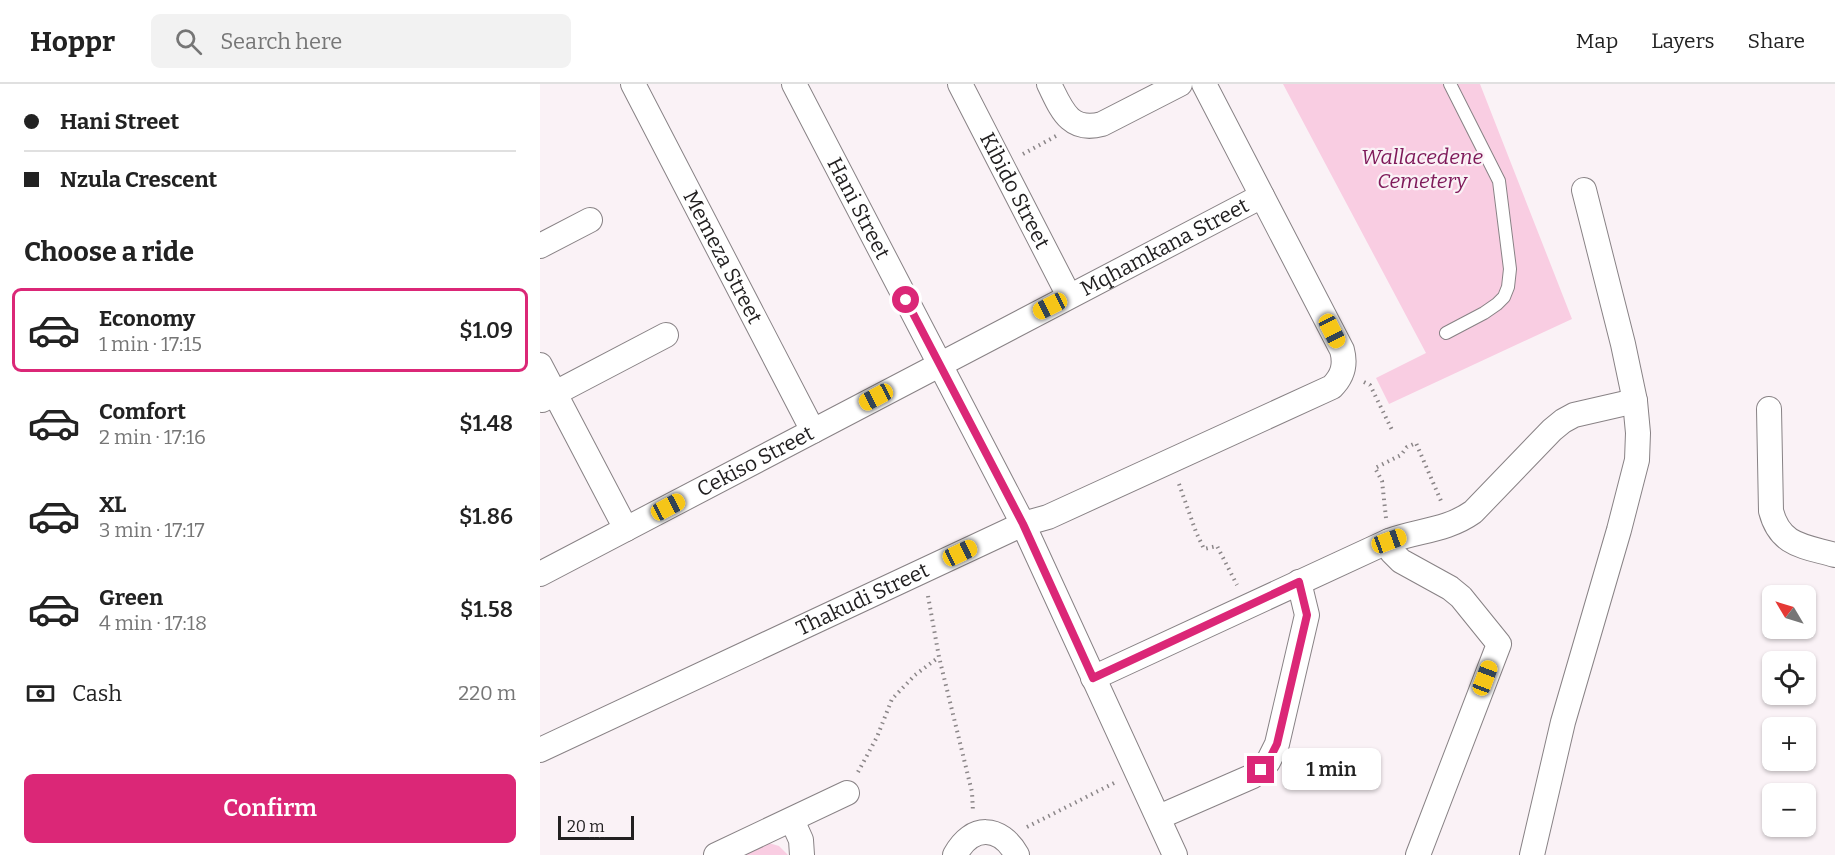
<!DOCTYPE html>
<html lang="en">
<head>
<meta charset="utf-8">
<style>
	body { margin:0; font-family:Bitter,serif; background:#f2f2f2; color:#222; height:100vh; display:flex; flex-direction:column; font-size:22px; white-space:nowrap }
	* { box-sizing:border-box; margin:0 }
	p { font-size:20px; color:#767676 }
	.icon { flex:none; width:33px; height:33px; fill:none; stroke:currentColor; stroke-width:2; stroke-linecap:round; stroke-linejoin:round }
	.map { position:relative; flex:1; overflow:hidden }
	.panel { display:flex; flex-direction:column; background:#fff; width:540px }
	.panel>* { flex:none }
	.hud { display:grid; align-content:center; height:132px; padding:0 24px; background:#fff }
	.needle { width:39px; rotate:308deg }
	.buttons { position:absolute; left:1222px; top:501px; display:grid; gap:12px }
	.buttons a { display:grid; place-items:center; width:54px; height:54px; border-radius:9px; background:#fff; box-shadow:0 2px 4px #0004; font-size:30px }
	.scale { position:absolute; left:18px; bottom:15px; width:76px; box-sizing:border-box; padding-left:6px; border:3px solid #222021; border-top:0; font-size:16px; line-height:21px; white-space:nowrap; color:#222021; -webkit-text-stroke:4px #faf2f6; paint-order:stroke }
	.end { position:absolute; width:27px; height:27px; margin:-14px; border:8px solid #db2777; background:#fff; box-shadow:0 0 0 3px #fff }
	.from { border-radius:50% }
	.bubble { position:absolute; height:42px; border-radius:9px; background:#fff; box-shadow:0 2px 4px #0004; font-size:20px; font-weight:600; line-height:42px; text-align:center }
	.car { position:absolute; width:18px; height:36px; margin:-18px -9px; border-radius:8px; box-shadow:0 0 4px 2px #0007; background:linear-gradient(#f5c518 24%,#345 0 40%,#f5c518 0 76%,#345 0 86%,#f5c518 0) }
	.hud b { display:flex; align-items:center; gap:21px; height:57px; font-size:22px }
	.hud b+b { border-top:2px solid #e0e0e0 }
	.hud i { width:15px; height:15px; background:#222 }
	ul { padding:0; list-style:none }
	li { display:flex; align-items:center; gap:18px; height:84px; margin:0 12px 9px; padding:0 12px; border:3px solid transparent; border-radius:9px }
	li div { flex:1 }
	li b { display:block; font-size:22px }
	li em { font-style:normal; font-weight:600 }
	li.current { border-color:#db2777 }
	li>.icon { width:54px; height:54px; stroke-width:1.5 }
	h2 { padding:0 24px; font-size:27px; line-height:72px }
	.pay { display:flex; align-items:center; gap:15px; height:66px; padding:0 24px; font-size:22px }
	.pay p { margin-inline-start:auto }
	.button { display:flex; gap:12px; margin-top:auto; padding:12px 24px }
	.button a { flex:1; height:69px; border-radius:9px; background:#db2777; color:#fff; font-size:24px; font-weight:600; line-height:69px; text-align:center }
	header { display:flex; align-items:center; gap:36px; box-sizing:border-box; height:84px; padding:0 30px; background:#fff; border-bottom:2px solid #e0e0e0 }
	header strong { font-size:28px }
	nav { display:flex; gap:33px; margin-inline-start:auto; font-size:21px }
	.search { width:420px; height:54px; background:#f2f2f2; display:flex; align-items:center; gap:15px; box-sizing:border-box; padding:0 21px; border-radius:9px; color:#767676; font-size:22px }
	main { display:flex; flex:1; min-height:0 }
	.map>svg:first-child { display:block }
</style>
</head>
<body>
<header>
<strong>Hoppr</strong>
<div class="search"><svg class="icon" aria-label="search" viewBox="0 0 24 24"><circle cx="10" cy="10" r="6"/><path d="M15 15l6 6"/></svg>Search here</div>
<nav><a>Map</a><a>Layers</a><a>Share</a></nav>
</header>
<main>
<section class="panel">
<div class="hud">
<b><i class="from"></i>Hani Street</b>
<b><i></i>Nzula Crescent</b>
</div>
<h2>Choose a ride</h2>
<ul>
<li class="current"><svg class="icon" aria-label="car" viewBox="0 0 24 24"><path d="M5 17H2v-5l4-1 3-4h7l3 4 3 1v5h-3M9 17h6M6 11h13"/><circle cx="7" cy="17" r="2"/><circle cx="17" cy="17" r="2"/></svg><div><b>Economy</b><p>1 min · 17:15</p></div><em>$1.09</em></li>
<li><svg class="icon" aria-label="car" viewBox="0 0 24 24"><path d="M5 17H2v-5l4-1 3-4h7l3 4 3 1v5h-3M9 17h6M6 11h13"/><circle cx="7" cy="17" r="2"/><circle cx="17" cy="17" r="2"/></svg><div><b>Comfort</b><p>2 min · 17:16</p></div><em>$1.48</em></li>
<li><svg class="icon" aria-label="car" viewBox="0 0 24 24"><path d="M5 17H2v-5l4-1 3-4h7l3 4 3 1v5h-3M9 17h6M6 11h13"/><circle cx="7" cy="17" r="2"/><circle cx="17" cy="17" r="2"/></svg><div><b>XL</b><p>3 min · 17:17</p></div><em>$1.86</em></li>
<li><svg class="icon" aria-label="car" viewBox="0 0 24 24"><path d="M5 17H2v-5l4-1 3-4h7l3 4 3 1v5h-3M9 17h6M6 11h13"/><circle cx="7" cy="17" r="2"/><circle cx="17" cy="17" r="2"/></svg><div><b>Green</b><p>4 min · 17:18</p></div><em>$1.58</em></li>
</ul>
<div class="pay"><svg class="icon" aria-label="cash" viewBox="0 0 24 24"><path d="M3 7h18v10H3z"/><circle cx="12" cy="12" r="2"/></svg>Cash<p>220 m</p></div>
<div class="button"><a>Confirm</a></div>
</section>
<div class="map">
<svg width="1295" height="771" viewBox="0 0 1295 771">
	<rect width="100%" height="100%" fill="#faf2f6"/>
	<g fill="#f9cde2">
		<path d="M743,0h197l92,235 -183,85 -13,-26 50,-25z"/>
		<path d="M225,758l14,4 9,9h-54z"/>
	</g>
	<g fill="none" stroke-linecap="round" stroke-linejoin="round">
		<g stroke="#888285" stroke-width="14">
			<path id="lane" d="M906,249l38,-20 13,-9 7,-7 4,-10 2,-18 -11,-88 -49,-97"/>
		</g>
		<g stroke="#888285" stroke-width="26">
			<g id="street">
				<path id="s1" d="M93,0l180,347"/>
				<path id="s2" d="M254,0l229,440 152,331"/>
				<path id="s3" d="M420,0l109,212"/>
				<path d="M509,0c12,24 20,49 53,40l78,-40"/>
				<path d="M0,162l50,-26"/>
				<path d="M0,281l86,164"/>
				<path d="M2,316l124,-65"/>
				<path d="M1229,325l2,102c9,35 33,35 64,44"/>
				<path d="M849,457l3,11 9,9 49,27 11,9 38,47 -81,211"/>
				<path id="s4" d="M0,490l722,-378"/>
				<path d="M553,594l296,-137c30,-11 57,-10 84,-29l79,-82 11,-9 11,-6 61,-14"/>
				<path id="s5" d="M0,666l483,-226 25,-7 284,-130c11,-11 14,-22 10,-37l-138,-266"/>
				<path d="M619,733l94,-41 15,-14 9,-18 30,-129 -8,-33"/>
				<path d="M252,736l9,20 1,15"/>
				<path d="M176,771l131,-62"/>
				<path d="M415,771c17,-31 45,-30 62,0"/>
				<path d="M992,771l31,-133 56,-192 18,-70 1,-27 -3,-32 -12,-57 -39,-154"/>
			</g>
		</g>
		<g stroke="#8b8688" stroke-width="4" stroke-dasharray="1.5 4.5" stroke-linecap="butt">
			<path d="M483,70l33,-18"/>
			<path d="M824,298l6,3 23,47"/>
			<path d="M639,400l17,48 8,17 13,-3 20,39"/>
			<path d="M846,434l-4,-37 -7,-13 26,-13 6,-8 9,-4 25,58 -2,1"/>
			<path d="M388,512l11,61 33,135 1,20"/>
			<path d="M318,688l19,-35 15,-38 23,-24 24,-18"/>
			<path d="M487,743l87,-44"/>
		</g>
		<use href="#lane" stroke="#fff" stroke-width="12"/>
		<use href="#street" stroke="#fff" stroke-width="24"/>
	</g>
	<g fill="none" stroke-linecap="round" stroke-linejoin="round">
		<path stroke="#db2777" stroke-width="8" d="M366,216l117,224 70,154 206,-96 8,33 -30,129 -9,18 -7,8"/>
	</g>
	<g text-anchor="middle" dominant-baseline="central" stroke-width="4.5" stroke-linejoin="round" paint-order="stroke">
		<g font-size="21" font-style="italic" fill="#7e1959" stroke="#faf2f6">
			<text x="882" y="73">Wallacedene<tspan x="882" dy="24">Cemetery</tspan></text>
		</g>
		<g font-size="21" fill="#222021" stroke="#faf2f6">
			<text stroke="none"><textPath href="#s3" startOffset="120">Kibido Street</textPath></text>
			<text stroke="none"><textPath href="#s2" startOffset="140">Hani Street</textPath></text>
			<text stroke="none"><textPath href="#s4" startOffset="705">Mqhamkana Street</textPath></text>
			<text stroke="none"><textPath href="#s1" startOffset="195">Memeza Street</textPath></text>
			<text stroke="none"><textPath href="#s4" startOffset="243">Cekiso Street</textPath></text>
			<text stroke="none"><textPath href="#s5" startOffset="356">Thakudi Street</textPath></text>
		</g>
	</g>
</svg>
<div class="buttons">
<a><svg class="needle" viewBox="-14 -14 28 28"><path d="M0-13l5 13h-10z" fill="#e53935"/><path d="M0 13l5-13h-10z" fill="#767676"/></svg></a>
<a><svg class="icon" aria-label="locate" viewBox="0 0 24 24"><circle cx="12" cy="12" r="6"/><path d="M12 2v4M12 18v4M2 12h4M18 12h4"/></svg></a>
<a>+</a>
<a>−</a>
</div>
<div class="scale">20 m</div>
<i class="end from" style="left:366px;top:216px"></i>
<i class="end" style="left:721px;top:686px"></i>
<div class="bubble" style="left:742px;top:664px;width:99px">1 min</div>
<i class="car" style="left:510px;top:222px;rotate:243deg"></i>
<i class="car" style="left:792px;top:247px;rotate:153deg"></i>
<i class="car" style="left:336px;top:313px;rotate:242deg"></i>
<i class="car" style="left:128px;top:423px;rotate:62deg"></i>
<i class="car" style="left:849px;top:457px;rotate:70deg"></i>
<i class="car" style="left:420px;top:469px;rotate:65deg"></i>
<i class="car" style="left:945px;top:594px;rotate:21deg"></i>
</div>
</main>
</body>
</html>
